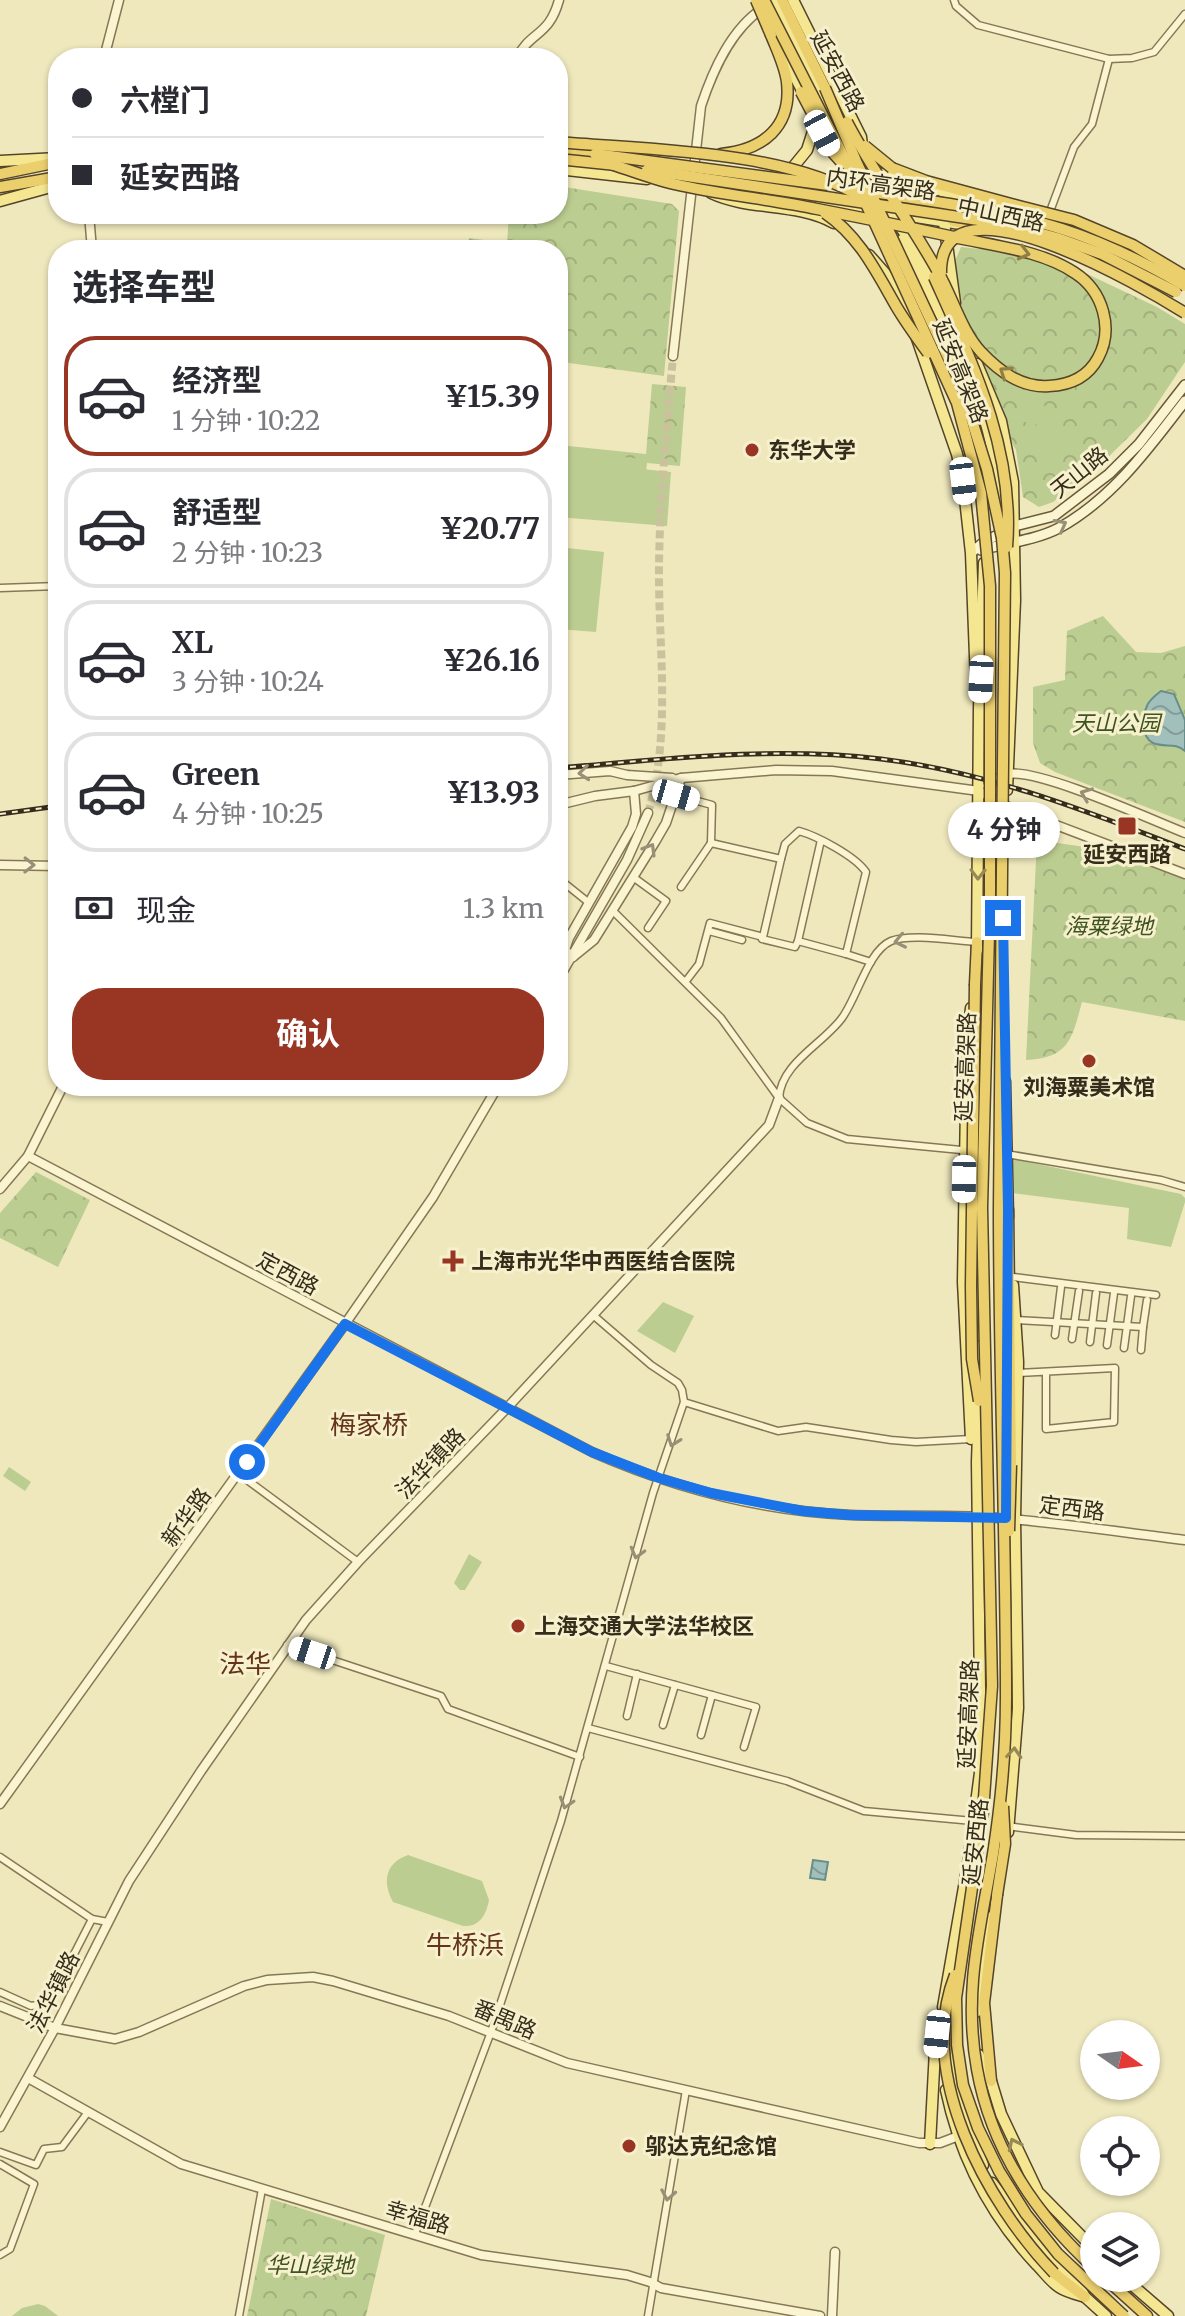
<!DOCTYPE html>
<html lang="zh">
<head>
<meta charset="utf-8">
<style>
	body { margin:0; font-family:Merriweather,"Noto Sans SC",serif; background:#f2f2f3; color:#2b2b33; height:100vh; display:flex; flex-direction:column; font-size:30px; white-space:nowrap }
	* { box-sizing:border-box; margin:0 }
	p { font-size:26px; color:#7c7c81 }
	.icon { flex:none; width:44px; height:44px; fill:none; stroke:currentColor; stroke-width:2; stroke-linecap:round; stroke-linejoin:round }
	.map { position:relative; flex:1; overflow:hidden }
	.side { position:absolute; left:48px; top:240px; width:520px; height:856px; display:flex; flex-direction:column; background:#fff; border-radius:32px; box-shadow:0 2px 6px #0004 }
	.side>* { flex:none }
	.hud { position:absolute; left:48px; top:48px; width:520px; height:176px; border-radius:32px; box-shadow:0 2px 6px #0004; display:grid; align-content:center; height:176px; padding:0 24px; background:#fff }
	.needle { width:52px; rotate:104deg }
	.fabs { position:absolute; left:1080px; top:2020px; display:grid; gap:16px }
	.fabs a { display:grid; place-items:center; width:80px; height:80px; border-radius:50%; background:#fff; box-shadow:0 2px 6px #0004; font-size:40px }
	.end { position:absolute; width:36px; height:36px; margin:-18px; border:10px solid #1a73e8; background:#fff; box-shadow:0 0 0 4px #fff }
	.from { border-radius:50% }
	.bubble { position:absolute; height:56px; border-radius:28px; background:#fff; box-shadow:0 2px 6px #0004; font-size:26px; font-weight:700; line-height:56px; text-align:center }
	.car { position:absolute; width:24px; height:48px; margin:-24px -12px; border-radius:10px; box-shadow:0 0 6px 2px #0007; background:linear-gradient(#fff 24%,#345 0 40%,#fff 0 76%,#345 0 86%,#fff 0) }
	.hud b { display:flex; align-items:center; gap:28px; height:76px; font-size:30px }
	.hud b+b { border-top:2px solid #e1e1e2 }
	.hud i { width:20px; height:20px; background:#2b2b33 }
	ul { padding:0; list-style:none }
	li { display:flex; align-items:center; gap:24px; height:120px; margin:0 16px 12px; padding:0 8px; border:4px solid #e1e1e2; border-radius:32px }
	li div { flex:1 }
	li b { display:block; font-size:30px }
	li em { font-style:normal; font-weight:700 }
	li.selected { border-color:#983523 }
	li>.icon { width:72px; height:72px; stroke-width:1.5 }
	h2 { padding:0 24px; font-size:36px; line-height:96px }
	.pay { display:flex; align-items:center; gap:20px; height:88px; padding:0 24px; font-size:30px }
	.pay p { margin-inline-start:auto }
	.primary-button { display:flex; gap:16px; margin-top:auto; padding:16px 24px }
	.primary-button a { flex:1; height:92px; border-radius:32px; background:#983523; color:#fff; font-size:32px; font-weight:700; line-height:92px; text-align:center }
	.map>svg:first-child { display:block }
</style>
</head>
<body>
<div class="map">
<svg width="1185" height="2316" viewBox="0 0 1185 2316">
	<defs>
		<pattern id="park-crowns" width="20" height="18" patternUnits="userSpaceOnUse" patternTransform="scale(2)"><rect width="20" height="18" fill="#bccd91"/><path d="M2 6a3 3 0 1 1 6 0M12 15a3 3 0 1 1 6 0" fill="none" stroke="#a2b07c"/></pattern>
		<pattern id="water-waves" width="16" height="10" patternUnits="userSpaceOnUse" patternTransform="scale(2)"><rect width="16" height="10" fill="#a1c0bc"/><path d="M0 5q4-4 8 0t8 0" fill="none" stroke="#849c98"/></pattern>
	</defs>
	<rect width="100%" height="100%" fill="#efe8bd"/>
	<g fill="url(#park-crowns)">
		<path d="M558,186l114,18 7,7 -15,165 -95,-13 -11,-9v-104h-90l1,-12 38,5 2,-29h49z"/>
		<path d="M961,247l28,3 92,21 76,36 28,17v38l-38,57 -50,49 -44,34 -14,5 -16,-10 -7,-47 -47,-85 -21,-88z"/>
		<path d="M652,384l34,3 -6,79 -33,-3 -6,58 -83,-67 1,-9 87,9z"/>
		<path d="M1103,616l33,36 25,1 24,-7v176l-130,-50 -15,-9 -7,-20v-56l32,-7 2,-49z"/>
		<path d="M1037,840l90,13 58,23v145l-103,-19c-10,37 -13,56 -56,58z"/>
		<path d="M36,1172l54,28 -32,67 -58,-29v-25z"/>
		<path d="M271,2199l114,36 -19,81h-119z"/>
	</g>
	<g fill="#bccd91">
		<path d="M1021,400l32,8 -5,20 14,4 -5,19 -31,-7 4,-19 12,1 -26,-6z"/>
		<path d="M558,450l84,9v10l29,3 -4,54 -109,-9z"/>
		<path d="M558,547l46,5 -8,80 -38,-3z"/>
		<path d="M1009,1158l172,36 4,4v4l-14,45 -44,-8 2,-31 -117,-15z"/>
		<path d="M663,1302l31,14 -19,37 -38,-22z"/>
		<path d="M9,1467l22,15 -6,9 -22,-15z"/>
		<path d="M469,1554l13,8 -17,28h-5l-6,-7z"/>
		<path d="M408,1855l74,26 7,19c-3,15 -9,27 -26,26l-70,-24c-11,-20 -8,-39 15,-47z"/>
		<path d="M38,2304l7,2 13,10h-46l10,-8z"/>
	</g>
	<g fill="url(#water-waves)" stroke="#688e8a" stroke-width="2">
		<path d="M1161,691l13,3 11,26v31c-10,-9 -20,-3 -32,-8 -12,-6 -11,-26 -6,-37 2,-6 9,-11 14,-15z"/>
		<path d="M813,1860l15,2 -3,18 -15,-2z"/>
	</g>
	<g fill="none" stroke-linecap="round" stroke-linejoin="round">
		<path stroke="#cac29d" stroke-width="8" stroke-dasharray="8 4" stroke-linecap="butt" d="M648,813c24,-81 10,-166 11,-249 1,-69 8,-139 14,-208"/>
		<g stroke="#877855" stroke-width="9">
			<g id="minor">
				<path d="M954,0l2,6 22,19 131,34 23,-1 22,-6 31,-38"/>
				<path d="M1049,214l25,-67 18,-23 17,-65"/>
				<path d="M0,588l58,-2"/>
				<path d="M676,795l36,10 -1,38"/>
				<path d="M781,859l4,-15 14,-13c18,5 56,25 67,41l-20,82 -48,-13 23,-101"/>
				<path d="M633,877l33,24 -18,27"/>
				<path d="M558,878l30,24"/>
				<path d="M681,887l30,-44 70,16 -18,78 -53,-14 -11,41 -13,17"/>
				<path d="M613,911l108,107 58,80 28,25 40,16 135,13"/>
				<path d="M709,931l33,9"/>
				<path d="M763,937l-1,2 33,8 3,-6"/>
				<path d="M846,954l25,8"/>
				<path d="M779,1098c2,-35 44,-54 63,-80 16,-22 26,-67 49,-77 21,-8 63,0 86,1"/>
				<path d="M1006,1154l155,26 24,7"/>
				<path d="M1013,1277l143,18"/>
				<path d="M1016,1320l127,7 4,-27"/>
				<path d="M1055,1335l6,-48"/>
				<path d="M1072,1339l7,-48"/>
				<path d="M1090,1342l6,-49"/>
				<path d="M1107,1345l7,-52"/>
				<path d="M1124,1348l7,-52"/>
				<path d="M1141,1350l2,-23"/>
				<path d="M1018,1373l97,-5 -1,54 -68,7v-57"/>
				<path d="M684,1402l94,29 28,-4 85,13 25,2 55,-3"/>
				<path d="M239,1474l119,88"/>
				<path d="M287,1645l154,51 7,13 132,48"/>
				<path d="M606,1666l150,41 -12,40"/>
				<path d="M627,1716l10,-42"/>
				<path d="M663,1725l12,-40"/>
				<path d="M588,1728l199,53 77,30 109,10"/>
				<path d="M701,1735l11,-40"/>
				<path d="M1007,1826l69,9 109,1"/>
				<path d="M0,1857l92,62 16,3"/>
				<path d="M0,1992l31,14 18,-3 43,-84"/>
				<path d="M0,2152l36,13 8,-16 18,-2 26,-35"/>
				<path d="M0,2164l34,20 -24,65 -10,6"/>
				<path d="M415,2234l76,-202 70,-211 92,-328 31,-91 -2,-12 -4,-7 -27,-18 -58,-50"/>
				<path d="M239,2316l23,-127"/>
				<path d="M648,2316l38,-226"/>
			</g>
		</g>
		<g stroke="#877855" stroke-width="11">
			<g id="tertiary">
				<path d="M104,58l15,-58"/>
				<path d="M517,58c13,-27 32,-21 42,-58"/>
				<path d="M89,214l3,36"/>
				<path d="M673,356l28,-250c12,-36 30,-77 62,-98"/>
				<path d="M558,775l52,-4 17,4 45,3"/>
				<path d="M987,786c6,-3 15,-11 21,-12 30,-6 144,46 177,59"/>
				<path d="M558,805l37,-9 39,-5 47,-13 95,-8 56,1 147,20 27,15 179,68"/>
				<path d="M0,865l58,1"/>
				<path d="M573,957l21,-17 61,-98 11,-19 15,-45"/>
				<path d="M573,957l-8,-7 4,-12 63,-111 4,-13 -2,-23"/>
				<path d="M558,980l69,-120 21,-47"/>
				<path d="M28,1156l564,296c82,36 170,59 259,63 53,2 106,-1 159,4 58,5 117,14 175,21"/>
				<path d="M0,1189l28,-33 35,-70"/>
				<path d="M0,1804l345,-480 88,-127 65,-111"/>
				<path d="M0,2006l55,22 60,11 24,-7 105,-46 23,-6 46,-3 20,4 116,35 118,47 352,80h21l21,-8"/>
				<path d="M28,2078l153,86 300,91 146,20 23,7 11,6 159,28"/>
				<path d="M0,2127l55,-99 74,-147 72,-110 105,-151 52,-58 149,-154 262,-283 10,-27"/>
				<path d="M832,2316l3,-64"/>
			</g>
		</g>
		<g stroke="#695939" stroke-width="12">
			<g id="secondary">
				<path d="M981,550c25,-7 55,-10 78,-22 53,-29 90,-80 126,-127"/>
				<path d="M971,553l13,-11 31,-16 39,-10 55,-42 30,-30 46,-59"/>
			</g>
		</g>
		<g stroke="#54452a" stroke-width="13">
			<g id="primary">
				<path d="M775,0l56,113"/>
				<path d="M793,0l68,137 1,9"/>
				<path d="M780,48l26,50"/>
				<path d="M860,154l24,45"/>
				<path d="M0,161l58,-3"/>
				<path d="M558,169l89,10"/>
				<path d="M872,171l146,42"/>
				<path d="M785,177l22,-27 10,-31"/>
				<path d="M743,191l130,19"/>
				<path d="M711,193c38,18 85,9 123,30"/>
				<path d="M0,201l58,-16"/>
				<path d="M891,213l25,37 20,36"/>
				<path d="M897,214l63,10"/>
				<path d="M944,222l11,81"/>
				<path d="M1069,227l35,10"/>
				<path d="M902,240c29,57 70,129 86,191 7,27 10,56 13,85"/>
				<path d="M869,255l15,17 24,34"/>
				<path d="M915,298l15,37"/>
				<path d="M905,304l52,150 6,27 8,72 5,129"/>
				<path d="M977,364l24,57 12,61 2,118 -8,190"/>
				<path d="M977,950l2,-242 5,-145"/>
				<path d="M971,1008l-4,39 -4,235 8,157"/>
				<path d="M979,1026l2,60"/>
				<path d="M1005,1081l3,136"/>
				<path d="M1008,1832l10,-124 -3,-189 3,-157 -5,-77"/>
				<path d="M943,2007l25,-143 13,-99 -4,-303 4,-116"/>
				<path d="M976,2012l10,-96"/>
				<path d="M949,2018l6,64 28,83"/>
				<path d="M979,2055l2,12 10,14 10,33 37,78 56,57"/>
				<path d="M946,2090c14,67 45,126 91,175 7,7 14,17 22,22 6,4 16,7 23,9"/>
				<path d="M930,2144l5,-94 7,-34"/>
				<path d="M992,2183l46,58 39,42 8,14 21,19"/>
				<path d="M1124,2278l44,38"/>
			</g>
		</g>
		<g stroke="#54452a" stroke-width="13">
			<g id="trunk">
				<path d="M782,0l43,88"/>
				<path d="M558,151l37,3"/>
				<path d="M721,154c42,-4 71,-27 66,-72 -2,-16 -10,-32 -16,-47"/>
				<path d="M892,168l34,13 89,24"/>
				<path d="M0,174l58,-12"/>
				<path d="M0,187l58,-10"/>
				<path d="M953,221l33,8"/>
				<path d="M975,984l2,-42"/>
				<path d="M1008,1209l3,256"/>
				<path d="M991,2081l-7,-78 13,-108"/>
				<path d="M1054,2273l31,24"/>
				<path d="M1105,2278l42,38"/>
			</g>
		</g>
		<use href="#minor" stroke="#faf4d0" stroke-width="6"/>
		<use href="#tertiary" stroke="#faf4d0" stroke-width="8"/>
		<use href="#secondary" stroke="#faf4d0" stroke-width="9"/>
		<use href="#primary" stroke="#f5e692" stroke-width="10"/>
		<use href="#trunk" stroke="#eccf6d" stroke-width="10"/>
		<g stroke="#362c1b" stroke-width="5">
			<g id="rail">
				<path d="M558,768c108,-9 215,-22 323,-9 107,13 205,52 304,90"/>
				<path d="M0,814l58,-8"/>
			</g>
		</g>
		<use href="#rail" stroke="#f6f1cc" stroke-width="2" stroke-dasharray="6" stroke-linecap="butt"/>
		<g stroke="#54452a" stroke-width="13" stroke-linecap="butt">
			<g id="trunk-bridge">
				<path d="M756,0l15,35"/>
				<path d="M764,0l87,171 106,232 24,90 9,93v307l-8,315 10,478 -9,126 -27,186 1,47 6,40 15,43 21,43 27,43 32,40 66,62"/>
				<path d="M825,88l31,73 105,224 26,84 15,69 3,35c-2,212 -5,424 -6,636 0,163 7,326 7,488 0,51 -5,106 -13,157 -13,76 -30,138 -16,215 14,79 59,146 117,199"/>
				<path d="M801,92l32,61 9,10"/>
				<path d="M558,142c91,8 227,8 305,56"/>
				<path d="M865,146l27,22"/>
				<path d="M595,154l233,31"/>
				<path d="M558,159l58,6"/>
				<path d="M611,164c21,7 42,15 63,20 47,11 96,15 143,25 46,9 91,18 137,28 39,9 87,13 121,36 28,18 39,56 23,85 -10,19 -28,27 -49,28 -28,2 -50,-15 -68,-34 -20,-22 -28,-54 -43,-80 -28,-51 -64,-98 -91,-150"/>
				<path d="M647,170l358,54 52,14 45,16 74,38"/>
				<path d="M868,191c64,11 132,18 194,38 43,14 84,34 123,57"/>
				<path d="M1015,205l59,15 59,25 52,31"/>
				<path d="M825,213c34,23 51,58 71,93 10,17 21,32 32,47"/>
				<path d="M941,273c-2,-108 207,17 244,40"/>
				<path d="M934,277c39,87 81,173 73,270"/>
				<path d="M975,984l-4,302 1,73 7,42"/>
				<path d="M1009,1531l2,-66"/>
				<path d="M997,1895l8,-51 -2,-38"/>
				<path d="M955,1975c-39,99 31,227 99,298"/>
			</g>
		</g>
		<use href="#trunk-bridge" stroke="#eccf6d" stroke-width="10"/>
	</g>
	<defs><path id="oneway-chevron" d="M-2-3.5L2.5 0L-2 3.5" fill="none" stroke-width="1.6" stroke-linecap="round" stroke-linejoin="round" transform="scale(2)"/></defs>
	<g stroke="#917e44">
		<use href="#oneway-chevron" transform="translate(1024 253) rotate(14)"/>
		<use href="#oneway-chevron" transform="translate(1005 372) rotate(-146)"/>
	</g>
	<g stroke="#989076">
		<use href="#oneway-chevron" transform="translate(1061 525) rotate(-28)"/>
		<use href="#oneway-chevron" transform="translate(584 773) rotate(175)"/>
		<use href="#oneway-chevron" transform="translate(1086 794) rotate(-158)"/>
		<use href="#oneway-chevron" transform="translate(650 849) rotate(-59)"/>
		<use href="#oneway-chevron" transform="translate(29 865) rotate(1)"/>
		<use href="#oneway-chevron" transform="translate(900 941) rotate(168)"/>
		<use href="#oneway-chevron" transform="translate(673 1441) rotate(110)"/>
		<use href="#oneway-chevron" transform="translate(637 1553) rotate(105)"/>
		<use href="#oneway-chevron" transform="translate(566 1803) rotate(107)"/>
		<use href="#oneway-chevron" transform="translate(668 2195) rotate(100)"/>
	</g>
	<g stroke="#968956">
		<use href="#oneway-chevron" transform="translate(978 874) rotate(91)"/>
		<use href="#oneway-chevron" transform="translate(1014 1753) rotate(-86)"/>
		<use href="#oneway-chevron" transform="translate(1014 2144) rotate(-115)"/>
	</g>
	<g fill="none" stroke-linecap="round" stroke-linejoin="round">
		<path stroke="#1a73e8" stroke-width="10" d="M247,1462l98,-138 247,128 67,26 52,15 92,18 46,4 157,3 2,-309 -5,-291"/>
	</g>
	<g fill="#983523" stroke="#f6f1cc" stroke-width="3">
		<circle cx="752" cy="450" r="8"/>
		<rect x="1117" y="816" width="20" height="20" rx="4"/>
		<circle cx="1089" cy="1061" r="8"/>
		<path d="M449 1249h8v8h8v8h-8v8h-8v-8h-8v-8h8z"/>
		<circle cx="518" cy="1626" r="8"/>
		<circle cx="629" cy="2146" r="8"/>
	</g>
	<g text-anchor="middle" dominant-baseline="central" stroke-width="6" stroke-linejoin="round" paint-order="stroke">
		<g font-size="22" fill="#362c1b" stroke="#f6f1cc">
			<text transform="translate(838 71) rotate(62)">延安西路</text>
			<text transform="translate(881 184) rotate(8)">内环高架路</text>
			<text transform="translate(1001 214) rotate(12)">中山西路</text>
			<text transform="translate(961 371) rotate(68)">延安高架路</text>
			<text transform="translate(1079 472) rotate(-39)">天山路</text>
			<text transform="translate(965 1067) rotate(-88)">延安高架路</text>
			<text transform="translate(288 1273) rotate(28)">定西路</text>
			<text transform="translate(430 1463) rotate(-46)">法华镇路</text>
			<text transform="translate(1072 1508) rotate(7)">定西路</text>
			<text transform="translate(186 1517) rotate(-54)">新华路</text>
			<text transform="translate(968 1714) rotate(-88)">延安高架路</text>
			<text transform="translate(975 1842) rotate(-84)">延安西路</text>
			<text transform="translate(53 1992) rotate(-63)">法华镇路</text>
			<text transform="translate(505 2019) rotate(23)">番禺路</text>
			<text transform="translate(418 2217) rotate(16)">幸福路</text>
		</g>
		<g font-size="22" font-weight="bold" fill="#362c1b" stroke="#f6f1cc" text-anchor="start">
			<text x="768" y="450">东华大学</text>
			<text x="1127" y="854" text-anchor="middle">延安西路</text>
			<text x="1089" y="1087" text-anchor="middle">刘海粟美术馆</text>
			<text x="471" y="1261">上海市光华中西医结合医院</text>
			<text x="534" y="1626">上海交通大学法华校区</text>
			<text x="645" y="2146">邬达克纪念馆</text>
		</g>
		<g font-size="22" font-style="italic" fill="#3e5321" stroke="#f6f1cc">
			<text x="1116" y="723">天山公园</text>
			<text x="1109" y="926">海粟绿地</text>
			<text x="310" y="2265">华山绿地</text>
		</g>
		<g font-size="26" fill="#643419" stroke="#f6f1cc">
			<text x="369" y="1424">梅家桥</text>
			<text x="245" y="1663">法华</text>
			<text x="465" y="1944">牛桥浜</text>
		</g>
	</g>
</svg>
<div class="fabs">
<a><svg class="needle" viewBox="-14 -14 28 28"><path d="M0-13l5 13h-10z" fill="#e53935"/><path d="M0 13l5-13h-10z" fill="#7c7c81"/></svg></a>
<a><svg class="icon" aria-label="locate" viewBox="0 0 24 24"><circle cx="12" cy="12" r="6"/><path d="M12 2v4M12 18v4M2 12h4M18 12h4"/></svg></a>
<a><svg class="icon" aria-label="layers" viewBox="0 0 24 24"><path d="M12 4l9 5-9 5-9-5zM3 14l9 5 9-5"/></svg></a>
</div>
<i class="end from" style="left:247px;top:1462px"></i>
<i class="end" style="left:1003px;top:918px"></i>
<div class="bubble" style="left:948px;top:802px;width:112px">4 分钟</div>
<i class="car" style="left:822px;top:133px;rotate:152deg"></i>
<i class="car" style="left:963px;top:481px;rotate:173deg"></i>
<i class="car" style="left:981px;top:679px;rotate:183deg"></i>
<i class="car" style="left:676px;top:795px;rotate:106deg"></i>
<i class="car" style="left:964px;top:1179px;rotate:181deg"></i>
<i class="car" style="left:312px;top:1653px;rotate:288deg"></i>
<i class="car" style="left:937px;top:2034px;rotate:186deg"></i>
<div class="hud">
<b><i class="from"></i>六樘门</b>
<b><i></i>延安西路</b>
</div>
<section class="side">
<h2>选择车型</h2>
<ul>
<li class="selected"><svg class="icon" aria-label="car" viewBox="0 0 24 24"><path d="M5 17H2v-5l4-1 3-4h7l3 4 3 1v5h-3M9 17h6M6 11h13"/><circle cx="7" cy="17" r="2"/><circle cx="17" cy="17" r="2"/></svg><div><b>经济型</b><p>1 分钟 · 10:22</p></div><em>¥15.39</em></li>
<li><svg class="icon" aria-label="car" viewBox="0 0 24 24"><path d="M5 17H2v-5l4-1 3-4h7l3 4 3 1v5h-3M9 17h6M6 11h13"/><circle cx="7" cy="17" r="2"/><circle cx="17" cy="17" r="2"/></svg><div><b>舒适型</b><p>2 分钟 · 10:23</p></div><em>¥20.77</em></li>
<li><svg class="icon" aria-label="car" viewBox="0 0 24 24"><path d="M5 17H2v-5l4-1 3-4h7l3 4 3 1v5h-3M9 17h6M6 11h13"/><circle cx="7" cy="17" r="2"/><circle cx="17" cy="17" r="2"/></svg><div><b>XL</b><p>3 分钟 · 10:24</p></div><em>¥26.16</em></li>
<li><svg class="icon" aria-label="car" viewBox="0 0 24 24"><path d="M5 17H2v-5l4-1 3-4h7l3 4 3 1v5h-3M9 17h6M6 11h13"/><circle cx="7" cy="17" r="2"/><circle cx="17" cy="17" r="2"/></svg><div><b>Green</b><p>4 分钟 · 10:25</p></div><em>¥13.93</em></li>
</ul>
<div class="pay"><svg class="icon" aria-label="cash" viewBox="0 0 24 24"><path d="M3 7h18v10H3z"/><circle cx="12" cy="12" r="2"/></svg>现金<p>1.3 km</p></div>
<div class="primary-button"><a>确认</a></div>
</section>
</div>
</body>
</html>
